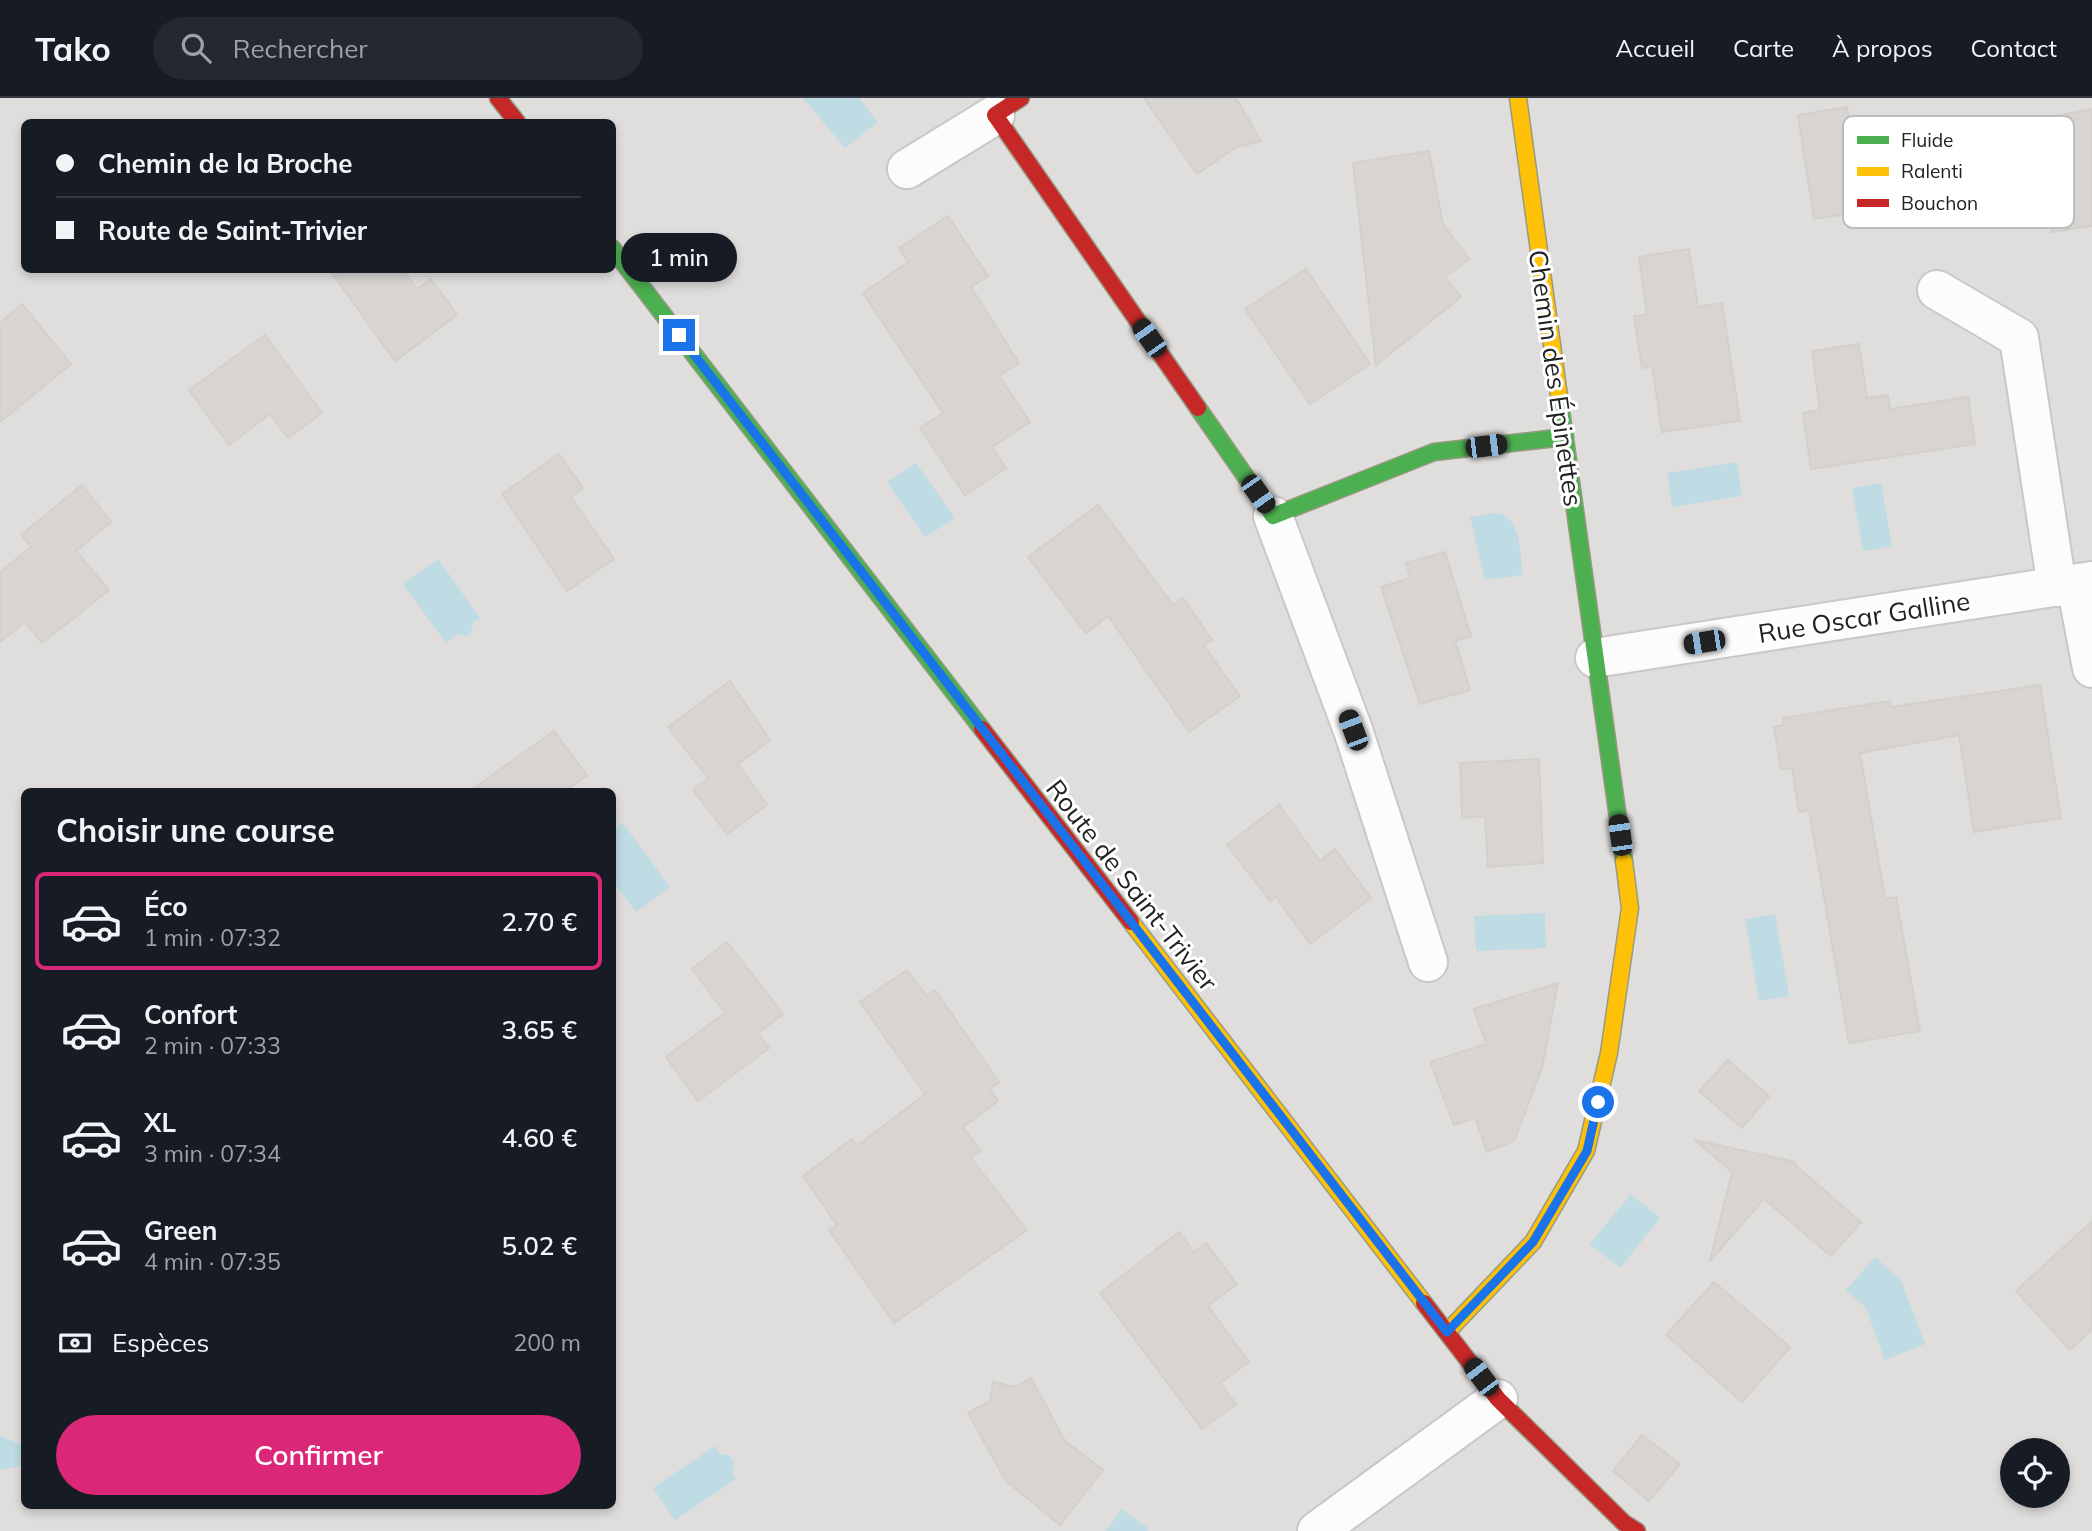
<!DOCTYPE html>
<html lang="fr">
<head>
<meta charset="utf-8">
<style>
	body { margin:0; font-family:Mulish,sans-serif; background:#242831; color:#f1f3f6; height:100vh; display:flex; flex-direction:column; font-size:26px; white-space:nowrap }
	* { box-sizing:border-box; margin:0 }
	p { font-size:23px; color:#9ea1a6 }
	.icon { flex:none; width:38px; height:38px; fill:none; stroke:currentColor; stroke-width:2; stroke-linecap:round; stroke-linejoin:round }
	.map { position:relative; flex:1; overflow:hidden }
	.sheet { position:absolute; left:21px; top:690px; width:595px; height:721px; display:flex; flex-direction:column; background:#171b24; border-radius:10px; box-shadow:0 4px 10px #0003 }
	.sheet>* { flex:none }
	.top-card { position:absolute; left:21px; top:21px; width:595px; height:154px; border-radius:10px; box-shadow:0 4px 10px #0003; display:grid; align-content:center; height:154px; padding:0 35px; background:#171b24 }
	.controls { position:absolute; left:2000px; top:1340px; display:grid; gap:14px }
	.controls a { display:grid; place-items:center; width:70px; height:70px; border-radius:50%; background:#171b24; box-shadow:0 4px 10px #0003; font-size:35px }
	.end { position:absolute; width:32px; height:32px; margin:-16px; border:9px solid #1a73e8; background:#fff; box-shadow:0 0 0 4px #fff }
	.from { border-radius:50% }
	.bubble { position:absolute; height:49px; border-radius:24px; background:#171b24; box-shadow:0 4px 10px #0003; font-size:23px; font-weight:600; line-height:49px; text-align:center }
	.car { position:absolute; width:21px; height:42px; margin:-21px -10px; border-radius:9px; box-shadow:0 0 5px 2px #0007; background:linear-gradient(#222 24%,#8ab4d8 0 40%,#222 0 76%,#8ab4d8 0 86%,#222 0) }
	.top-card b { display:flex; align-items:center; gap:24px; height:66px; font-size:26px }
	.top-card b+b { border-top:2px solid #363941 }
	.top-card i { width:18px; height:18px; background:#f1f3f6 }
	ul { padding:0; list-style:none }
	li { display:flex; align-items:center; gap:21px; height:98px; margin:0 14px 10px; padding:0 21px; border:4px solid transparent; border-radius:10px }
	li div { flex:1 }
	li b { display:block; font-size:26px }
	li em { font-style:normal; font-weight:600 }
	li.selected { border-color:#db2777 }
	li>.icon { width:63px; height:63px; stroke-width:1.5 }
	h2 { padding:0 35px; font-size:32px; line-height:84px }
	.pay { display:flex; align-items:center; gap:18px; height:77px; padding:0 35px; font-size:26px }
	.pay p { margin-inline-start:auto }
	.primary-button { display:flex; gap:14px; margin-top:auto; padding:14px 35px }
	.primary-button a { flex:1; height:80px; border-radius:42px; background:#db2777; color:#fff; font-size:28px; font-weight:600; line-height:80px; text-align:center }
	header { display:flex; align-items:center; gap:42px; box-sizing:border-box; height:98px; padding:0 35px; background:#171b24; border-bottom:2px solid #363941 }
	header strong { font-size:33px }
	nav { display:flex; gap:38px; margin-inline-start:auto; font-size:24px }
	.search { width:490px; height:63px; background:#242831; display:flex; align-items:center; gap:18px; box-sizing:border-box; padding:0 24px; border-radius:38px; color:#9ea1a6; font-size:26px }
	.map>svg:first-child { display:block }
</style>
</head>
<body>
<header>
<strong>Tako</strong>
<div class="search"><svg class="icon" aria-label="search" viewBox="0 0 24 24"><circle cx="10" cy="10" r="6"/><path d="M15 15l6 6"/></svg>Rechercher</div>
<nav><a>Accueil</a><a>Carte</a><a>À propos</a><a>Contact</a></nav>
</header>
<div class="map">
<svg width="2092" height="1433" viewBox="0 0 2092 1433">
	<rect width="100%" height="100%" fill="#f0eeeb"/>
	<path fill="#dfdedc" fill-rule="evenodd" d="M0,0h2092v1433h-2092zM24,24h588v148h-588zM24,693h588v714h-588zM2012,1353h46v45h-46z"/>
	<g fill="#bfdbe3">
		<path d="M803,0h56l19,24 -33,26z"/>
		<path d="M1737,364l5,34 -70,11 -5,-34z"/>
		<path d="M916,365l39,55 -30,19 -38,-55z"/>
		<path d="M1881,385l11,63 -29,5 -11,-63z"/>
		<path d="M1494,415c28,0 26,42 29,62l-38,5 -15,-63z"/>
		<path d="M438,461l42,59 -8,6 1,5 -6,7 -11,-1 -10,8 -43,-59z"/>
		<path d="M623,725l47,64 -34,25 -23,-31v-50z"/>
		<path d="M1545,815l1,35 -70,3 -2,-35z"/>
		<path d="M1775,816l14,82 -30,5 -14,-82z"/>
		<path d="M1631,1096l29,24 -40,50 -30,-24z"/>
		<path d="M1875,1159l26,23 24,64 -40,16 -19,-52 -20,-18z"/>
		<path d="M0,1338l22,9 -2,21 -20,4z"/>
		<path d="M715,1348l5,8 9,1c6,6 6,10 3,18l4,6 -61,41 -22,-32z"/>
		<path d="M1122,1411l27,20 -2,2h-42z"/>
	</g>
	<g fill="#d7d4d2" stroke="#d3d0cc" stroke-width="2">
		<path d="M1144,0h92l25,43 -25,6 -39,27z"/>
		<path d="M1847,9l8,59 92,-14 7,45 -140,22 -16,-104z"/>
		<path d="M2092,11v117l-41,6 -12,-82 7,-1 -4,-31z"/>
		<path d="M1429,53l14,73 26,35 -24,18 16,20 -85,68 -23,-202z"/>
		<path d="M948,118l40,60 -17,11 48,76 -20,13 31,46 -38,25 14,21 -41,27 -45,-67 23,-15 -80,-120 45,-31 -9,-14z"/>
		<path d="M1689,151l9,58 24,-4 18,118 -78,11 -10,-66 -10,2 -8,-52 13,-1 -8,-58z"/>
		<path d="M1306,171l64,95 -60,40 -65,-95z"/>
		<path d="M330,172h73l14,19 14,-10 26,36 -62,46z"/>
		<path d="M22,206l49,60 -71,58v-99z"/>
		<path d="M265,237l57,78 -34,25 -18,-24 -41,31 -40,-55z"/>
		<path d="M1859,246l8,54 21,-3 2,14 78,-12 7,47 -164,25 -8,-56 17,-3 -8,-59z"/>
		<path d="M559,356l24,34 -12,9 43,62 -47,32 -65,-97z"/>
		<path d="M82,387l29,37 -35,29 33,39 -67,53 -17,-21 -25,20v-70l31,-25 -10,-12z"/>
		<path d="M1098,407l75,100 10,-7 29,42 -8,6 36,50 -51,36 -81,-116 -22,17 -58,-76z"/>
		<path d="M1445,454l26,84 -16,5 15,49 -50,14 -39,-117 30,-9 -5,-15z"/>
		<path d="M730,583l40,59 -32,24 29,41 -40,29 -34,-44 15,-12 -40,-51z"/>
		<path d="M2040,587l21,133 -87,14 -15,-97 -99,18 25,146 11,-2 24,134 -71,12 -40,-233 -10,2 -7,-44 -11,1 -7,-42 10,-2 -1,-7 107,-17 1,6z"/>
		<path d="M554,633l33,44 -22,16h-95z"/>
		<path d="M1539,661l4,104 -55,4 -3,-51 -23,2 -2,-55z"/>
		<path d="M1279,707l41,56 15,-12 36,49 -61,46 -34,-47 -6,4 -43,-56z"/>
		<path d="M727,844l56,72 -25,19 11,15 -71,53 -32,-44 59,-44 -33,-44z"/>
		<path d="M907,872l20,26 8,-6 64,92 -9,7 8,12 -35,26 18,24 -10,7 56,72 -133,93 -65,-93 8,-5 -34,-49 49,-37 5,7 68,-52 -65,-92z"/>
		<path d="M1558,885l-16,85 -28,73 -27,11 -12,-34 -21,7 -24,-63 56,-18 -12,-35z"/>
		<path d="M1728,962l41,36 -27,32 -43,-37z"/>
		<path d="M1695,1042l100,22 -1,2 67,58 -30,34 -67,-57 -54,62 22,-89z"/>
		<path d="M2092,1123v108l-22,21 -54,-59z"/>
		<path d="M1179,1134l15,20 12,-9 31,41 -29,22 41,56 -29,21 16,21 -34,25 -102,-136z"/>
		<path d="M1714,1184l76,65 -48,55 -76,-67z"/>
		<path d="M1031,1280l34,63 38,29 -43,55 -54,-44 -38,-68 22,-12 3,-19 22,5z"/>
		<path d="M1642,1337l38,29 -31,37 -36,-30z"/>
	</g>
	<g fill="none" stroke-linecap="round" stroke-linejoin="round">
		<g stroke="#c9c8c7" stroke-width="42">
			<g id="street">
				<path d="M907,71l88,-54"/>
				<path d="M1937,192l82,48 38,249"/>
				<path d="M1273,418l80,214 75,232"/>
				<path d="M2076,486l16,84"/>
				<path d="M1595,560l497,-77"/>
				<path d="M1317,1433l181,-132"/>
			</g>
		</g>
		<g stroke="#999a82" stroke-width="19">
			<g id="fast">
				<path d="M612,150l370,481"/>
				<path d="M1559,298l65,465"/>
				<path d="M1198,310l75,108 161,-64 131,-15"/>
			</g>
		</g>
		<g stroke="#999a82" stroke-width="19">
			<g id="slow">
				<path d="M1518,0l41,298"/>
				<path d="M1131,824l293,381"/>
				<path d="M1447,1234l86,-90 53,-91 23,-98 21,-145 -6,-47"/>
			</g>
		</g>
		<g stroke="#999a82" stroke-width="19">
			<g id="jam">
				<path d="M498,0l19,24"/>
				<path d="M1021,0l-26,17 203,293"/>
				<path d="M982,631l149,193"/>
				<path d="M1424,1205l74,96 126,124 13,8"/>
			</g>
		</g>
		<use href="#street" stroke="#fdfcfc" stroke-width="38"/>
		<use href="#fast" stroke="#4caf50" stroke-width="16"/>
		<use href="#slow" stroke="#ffc107" stroke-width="16"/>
		<use href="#jam" stroke="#c62828" stroke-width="16"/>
	</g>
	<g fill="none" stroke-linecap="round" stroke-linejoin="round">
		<path stroke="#1a73e8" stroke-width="9" d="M679,237l768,997 86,-90 54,-91 11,-49"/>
	</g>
	<g text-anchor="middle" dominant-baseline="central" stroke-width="6" stroke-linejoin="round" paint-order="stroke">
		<g font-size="26" fill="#222" stroke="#fff">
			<text transform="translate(1556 280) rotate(82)">Chemin des Épinettes</text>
			<text transform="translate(1864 519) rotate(-9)">Rue Oscar Galline</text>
			<text transform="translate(1132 787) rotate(52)">Route de Saint-Trivier</text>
		</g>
	</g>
	<rect x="1843" y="18" width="231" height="112" rx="10" fill="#fff" stroke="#bdbdbd" stroke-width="2"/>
	<rect x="1857" y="38" width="32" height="8" fill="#4caf50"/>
	<rect x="1857" y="69" width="32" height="9" fill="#ffc107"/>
	<rect x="1857" y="101" width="32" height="8" fill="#c62828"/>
	<g font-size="19" fill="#222">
		<text x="1901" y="49">Fluide</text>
		<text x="1901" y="80">Ralenti</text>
		<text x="1901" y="112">Bouchon</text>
	</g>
</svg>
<div class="controls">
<a><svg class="icon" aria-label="locate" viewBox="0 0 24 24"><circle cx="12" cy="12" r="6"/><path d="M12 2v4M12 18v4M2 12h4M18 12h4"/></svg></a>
</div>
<i class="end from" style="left:1598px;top:1004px"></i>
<i class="end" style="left:679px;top:237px"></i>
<div class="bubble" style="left:621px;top:135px;width:116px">1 min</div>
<i class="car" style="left:1149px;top:240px;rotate:325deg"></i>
<i class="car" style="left:1486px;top:348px;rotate:83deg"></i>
<i class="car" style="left:1258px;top:396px;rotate:145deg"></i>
<i class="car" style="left:1704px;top:544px;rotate:261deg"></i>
<i class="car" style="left:1353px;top:632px;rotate:339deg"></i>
<i class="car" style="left:1620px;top:737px;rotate:352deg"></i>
<i class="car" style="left:1481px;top:1279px;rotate:323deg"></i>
<div class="top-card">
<b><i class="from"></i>Chemin de la Broche</b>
<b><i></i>Route de Saint-Trivier</b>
</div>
<section class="sheet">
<h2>Choisir une course</h2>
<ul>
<li class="selected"><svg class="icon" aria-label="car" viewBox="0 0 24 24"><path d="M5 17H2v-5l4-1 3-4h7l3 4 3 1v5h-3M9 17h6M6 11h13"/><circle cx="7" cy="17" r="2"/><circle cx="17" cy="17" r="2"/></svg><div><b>Éco</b><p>1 min · 07:32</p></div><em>2.70 €</em></li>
<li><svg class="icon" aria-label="car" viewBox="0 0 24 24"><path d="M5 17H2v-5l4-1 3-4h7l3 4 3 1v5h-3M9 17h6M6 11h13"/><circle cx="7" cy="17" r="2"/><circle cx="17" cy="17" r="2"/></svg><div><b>Confort</b><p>2 min · 07:33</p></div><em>3.65 €</em></li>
<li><svg class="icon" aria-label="car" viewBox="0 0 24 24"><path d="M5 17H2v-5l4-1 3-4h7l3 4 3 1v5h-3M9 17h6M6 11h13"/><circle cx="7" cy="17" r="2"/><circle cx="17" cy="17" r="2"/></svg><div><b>XL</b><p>3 min · 07:34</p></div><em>4.60 €</em></li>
<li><svg class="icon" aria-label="car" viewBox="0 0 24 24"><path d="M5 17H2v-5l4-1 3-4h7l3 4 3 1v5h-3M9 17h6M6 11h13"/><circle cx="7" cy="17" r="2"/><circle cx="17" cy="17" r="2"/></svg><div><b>Green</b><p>4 min · 07:35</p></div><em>5.02 €</em></li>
</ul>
<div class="pay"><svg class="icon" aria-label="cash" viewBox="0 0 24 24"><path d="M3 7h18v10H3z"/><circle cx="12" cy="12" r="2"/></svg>Espèces<p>200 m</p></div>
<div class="primary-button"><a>Confirmer</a></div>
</section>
</div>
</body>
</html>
